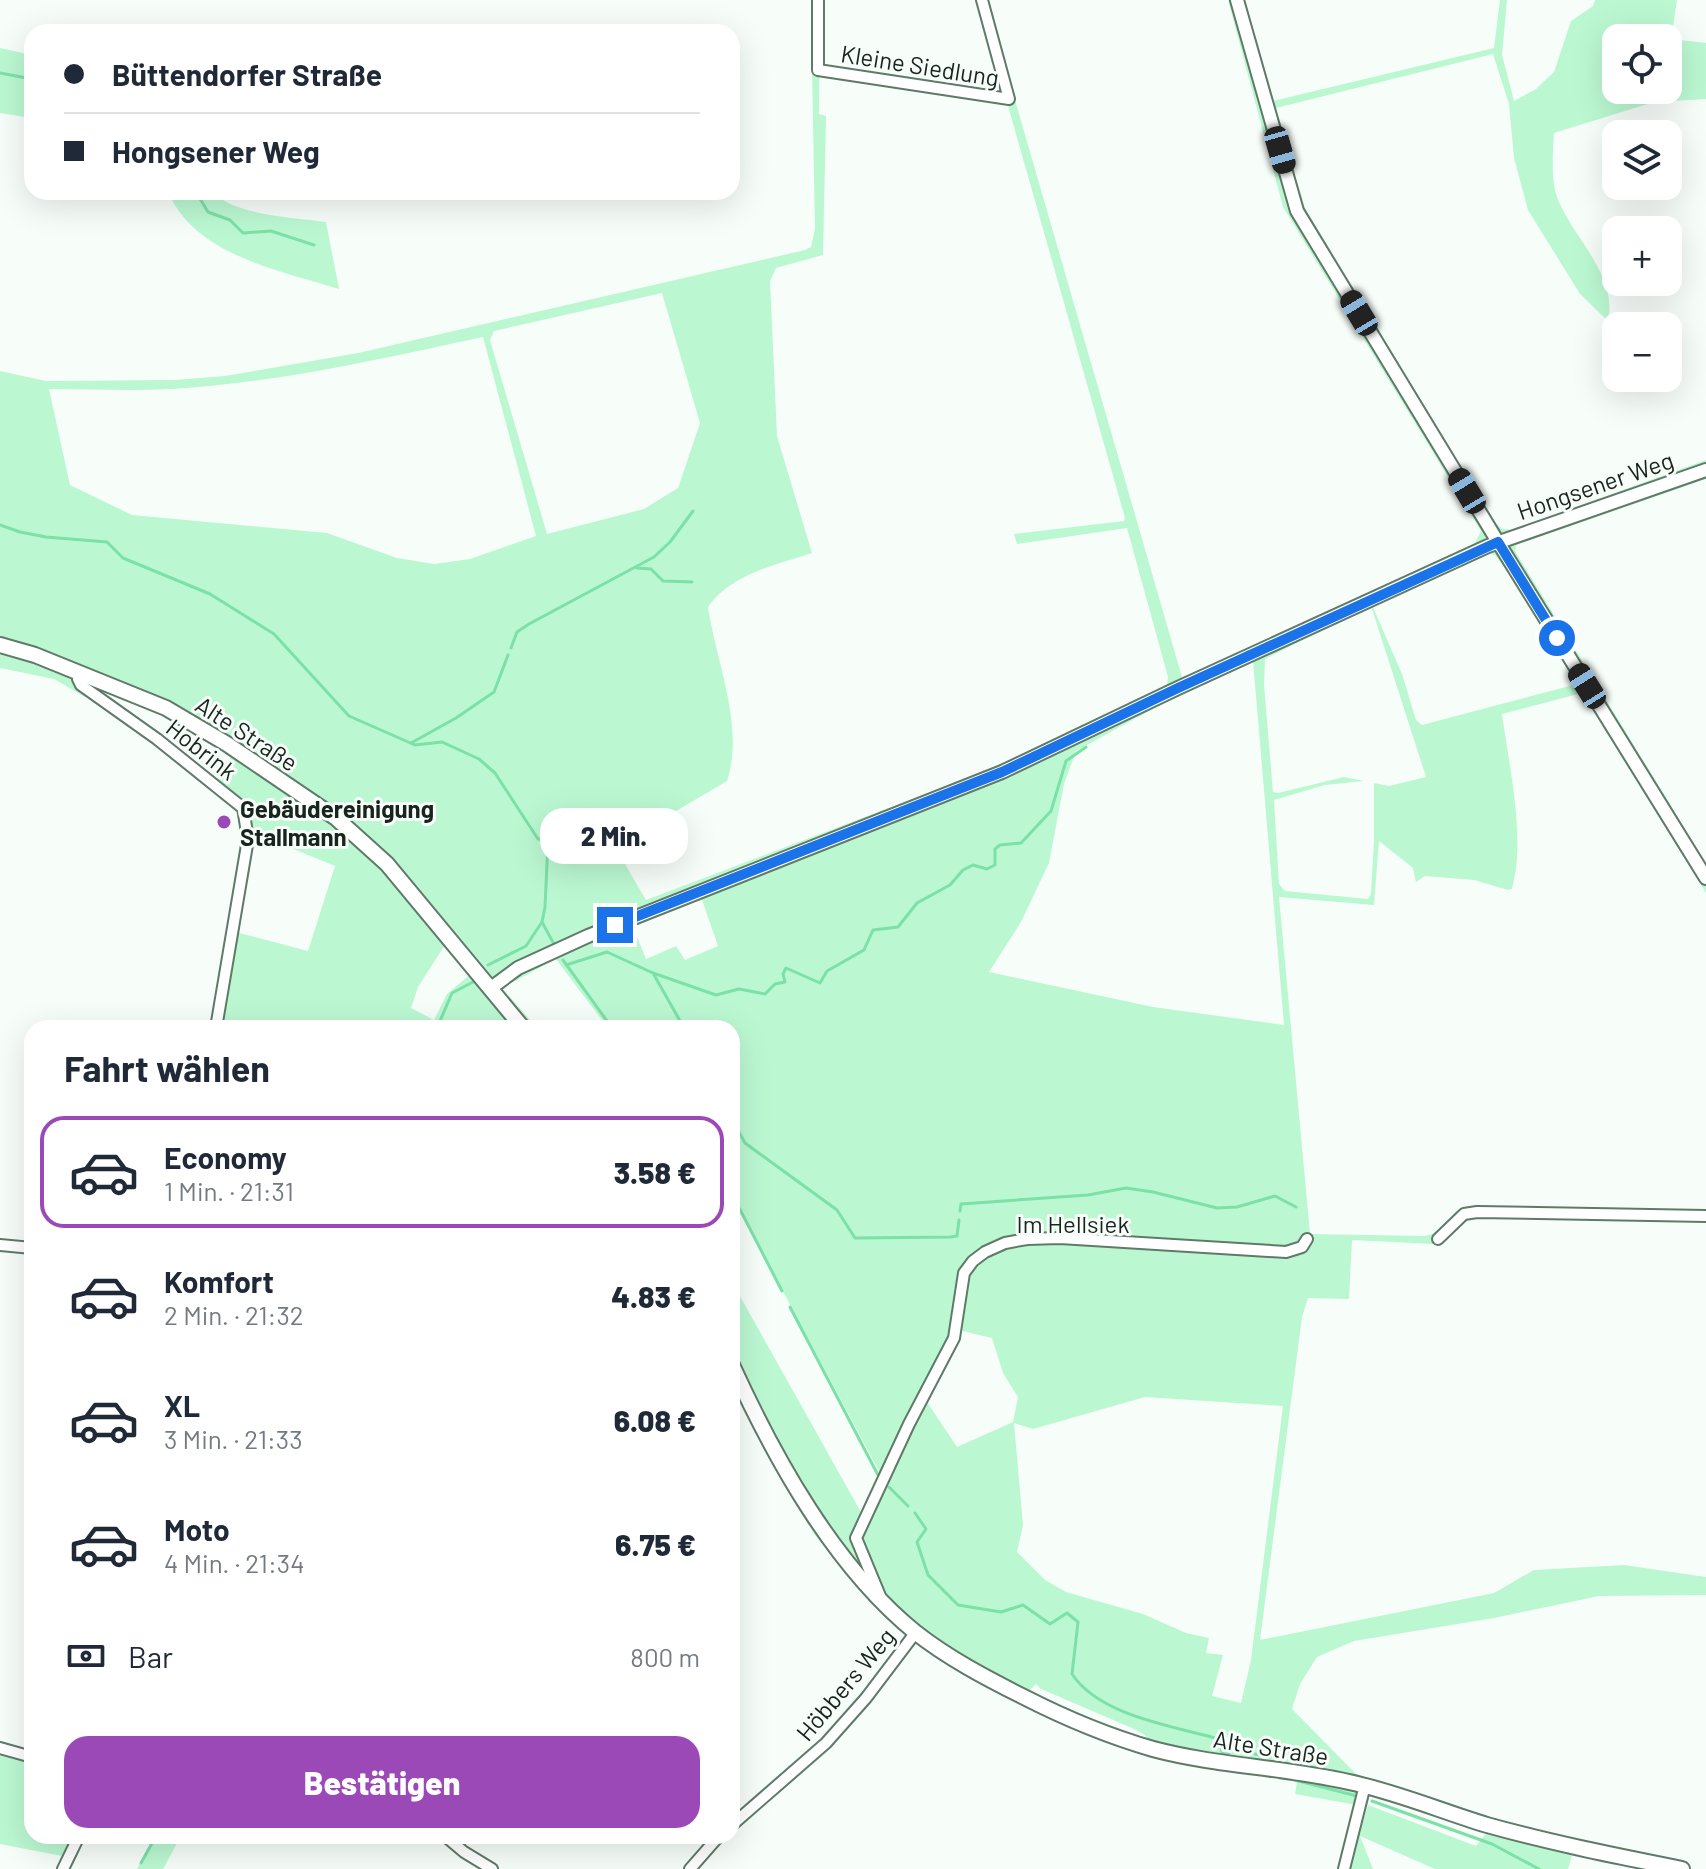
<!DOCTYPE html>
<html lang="de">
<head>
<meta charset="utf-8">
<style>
	body { margin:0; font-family:Barlow,sans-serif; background:#f6f6f7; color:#1f2937; height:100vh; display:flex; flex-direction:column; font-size:30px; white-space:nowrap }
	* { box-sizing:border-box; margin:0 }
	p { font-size:26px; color:#747a83 }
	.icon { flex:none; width:44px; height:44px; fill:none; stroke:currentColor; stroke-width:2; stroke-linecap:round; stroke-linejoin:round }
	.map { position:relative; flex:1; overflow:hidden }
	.drawer { position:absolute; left:24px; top:1020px; width:716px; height:824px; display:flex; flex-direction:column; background:#fff; border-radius:24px; box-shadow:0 8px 32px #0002 }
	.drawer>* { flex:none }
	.hud { position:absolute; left:24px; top:24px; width:716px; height:176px; border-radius:24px; box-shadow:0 8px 32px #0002; display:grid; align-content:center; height:176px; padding:0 40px; background:#fff }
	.tools { position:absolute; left:1602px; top:24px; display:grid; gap:16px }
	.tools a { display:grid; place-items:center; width:80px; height:80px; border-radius:16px; background:#fff; box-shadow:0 8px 32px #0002; font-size:40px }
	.end { position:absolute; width:36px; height:36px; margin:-18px; border:10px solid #1a73e8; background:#fff; box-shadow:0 0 0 4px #fff }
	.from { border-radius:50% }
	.bubble { position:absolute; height:56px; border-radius:24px; background:#fff; box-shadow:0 8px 32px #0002; font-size:26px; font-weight:800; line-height:56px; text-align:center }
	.car { position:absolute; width:24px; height:48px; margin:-24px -12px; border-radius:10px; box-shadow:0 0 6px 2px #0007; background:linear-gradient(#222 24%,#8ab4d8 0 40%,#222 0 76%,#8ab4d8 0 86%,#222 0) }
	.hud b { display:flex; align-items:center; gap:28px; height:76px; font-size:30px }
	.hud b+b { border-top:2px solid #e0e1e3 }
	.hud i { width:20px; height:20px; background:#1f2937 }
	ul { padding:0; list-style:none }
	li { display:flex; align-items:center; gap:24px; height:112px; margin:0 16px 12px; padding:0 24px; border:4px solid transparent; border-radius:24px }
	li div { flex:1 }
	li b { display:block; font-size:30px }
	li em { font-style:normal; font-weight:800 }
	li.active { border-color:#9c49b8 }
	li>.icon { width:72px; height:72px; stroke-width:1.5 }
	h2 { padding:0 40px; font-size:36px; line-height:96px }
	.pay { display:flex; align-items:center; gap:20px; height:88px; padding:0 40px; font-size:30px }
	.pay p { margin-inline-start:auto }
	.action { display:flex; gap:16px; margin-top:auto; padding:16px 40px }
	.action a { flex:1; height:92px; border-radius:24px; background:#9c49b8; color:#fff; font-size:32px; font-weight:800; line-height:92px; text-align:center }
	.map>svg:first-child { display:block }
</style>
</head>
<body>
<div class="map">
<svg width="1706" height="1869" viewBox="0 0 1706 1869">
	<rect width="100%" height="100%" fill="#f7fdf9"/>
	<g fill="#bbf8d2" fill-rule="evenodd">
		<path d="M978,0h8l196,677 8,-1 285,-133 6,-12 -198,-324 -55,-207h15l30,101 221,-53 6,-48h7l-5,55 12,46 22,-12 18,-17 17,-51 22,-15 2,-6h82l-6,39 35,4v56l-52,3 -100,31c-1,21 -4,49 5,69 16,37 59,75 49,119l-28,-27 -52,-84 -14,-52 -5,-54 -16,-50 -217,54 29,100 190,315 8,6 9,1 194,-70v19l-190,66 -1,6 191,312v30l-124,-200 -80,21c7,52 24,124 10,175l-4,1 -34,-10 -49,-4 -9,6 -3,-14 -34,-27 -5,64 -95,-8 31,337 115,2c16,-3 21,-13 31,-25l9,-2 11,5c-19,5 -25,25 -43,30l-81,-4 -3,59 -41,-1 -6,19 -42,323 234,-47 40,-23 90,-5 82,12v18l-107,1 -105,22 -140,23 -37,16 -17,27 -8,25 68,69 -119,-21 -2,10 -90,-26 -4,-6 -13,-7 -91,-39 -5,-5 -9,9 -77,-42 -30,-23 -67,-63 -1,15 -38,-46 -32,-54 -50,-99v-99l130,232 19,-39 -149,-279v-168h-124l-52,-69 -54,29 35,40h-22l-5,-5 -16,5h-281l15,-98 80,21 27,-85 -91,-37 -4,-19 -24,-27 20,-35 -70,-41 -97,-32 18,17 -2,5 -31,-18 -54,-11v-297l46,10 128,-1 51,-4 133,-23 447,-103 6,-3 4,-18 -4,-212 9,1 -1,96 7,2 -3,139 -47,13 -6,13 7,155 35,117c-36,12 -81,21 -104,54 8,55 37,119 19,174l-112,66 31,53 356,-135 165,-79 1,-9 -41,-149 -110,16 -3,-10 110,-13 1,-3zM1616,38h52v52h-52zM662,293l38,130 -22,65 -34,21 -97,25 -57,-194 4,-9zM483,337l53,199 -66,23 -36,5 -37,-6 -70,-25 -195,-18 -62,-30 -21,-96c40,0 81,2 122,0 105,-6 210,-30 312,-52zM1486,553l9,2 12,15 70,114 -155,41 -6,-5 -14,-46 -30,-69zM1371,606l55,171 -37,9 -15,-3v57l-3,54 -3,5 -83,-8 -6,-7 -5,-84 51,-15 39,-4 -20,-4 -66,16 -5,-1 -9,-107 1,-26zM1253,661l31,364 -131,-18 -164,-35 32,-50 28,-59 15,-79 12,-33 86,-47zM700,894l18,52 -33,14 -9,-14 -30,13 -15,-37zM448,940l25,32 -26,22 -13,26 -23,-12 7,-21zM958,1330l34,8 11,35 15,24 -5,25 -56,25 -32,-48zM1145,1397l138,9 -32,254 -10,43 -29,-7 11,-41 -17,-2 3,-15 -23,-5 -43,-19 -77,-22 -21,-12 -28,-28 6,-27 -9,-102 19,6z"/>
		<path d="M0,48l32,7v63l-32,-5z"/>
		<path d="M168,192h47c15,23 84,26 111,30l13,67c-60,-19 -143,-33 -171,-97z"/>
		<path d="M0,1746l32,7v83h14l31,11 -10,22h-10l5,-13 -62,-12z"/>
		<path d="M1298,1776l62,15 -3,14 -62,-11z"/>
		<path d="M1368,1805l108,41 13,-16 84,22 -5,17h-133l-75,-33 13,33h-26l9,-34h3z"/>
		<path d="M154,1836h27l-18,33h-26z"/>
	</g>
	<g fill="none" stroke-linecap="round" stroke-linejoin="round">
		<g stroke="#7be1a7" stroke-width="3">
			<path d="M0,73l32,6"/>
			<path d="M196,192l12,20 22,8 13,13 28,-2 43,14"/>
			<path d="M0,525l20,7 26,5 61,5 16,16 87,36 64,40 75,82 66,29 27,-3 37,17 16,14 43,66 10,2 -3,66 -3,15 13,24"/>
			<path d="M637,568l14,1 12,12 29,1"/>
			<path d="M511,648l6,-16 12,-8 125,-67 16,-15 23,-31"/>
			<path d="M411,743l45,-25 38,-26 14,-37"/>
			<path d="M563,960l49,68"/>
			<path d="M488,965l38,-19 16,-24"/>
			<path d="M566,965l41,-13 46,21 31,55"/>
			<path d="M653,973l63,22 23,-6 26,5 10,-10 10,-2 -2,-8 3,-6 34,15 7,-12 37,-21 9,-20 25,-3 19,-24 33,-18 13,-15 10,-5 14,4 8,-4v-16l5,-4 21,-2 30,-32 15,-50 20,-14"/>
			<path d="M437,1028l15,-35 23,-12"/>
			<path d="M732,1119l13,24 92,67 18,28 96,-1 6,-1 2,-16"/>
			<path d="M732,1194l50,97"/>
			<path d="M960,1211l1,-7 127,-9 38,-7 27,4 64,16 20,-1 38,-11 21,11"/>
			<path d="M790,1307l88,168"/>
			<path d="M889,1487l19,19"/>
			<path d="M915,1513l11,16 -9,13 11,33 30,30 43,7 22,-7 27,19 17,-11 11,9 -6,52c28,42 101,52 147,65l3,13 7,1"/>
			<path d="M1255,1754l15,3"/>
			<path d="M1283,1777l74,19"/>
			<path d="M1372,1801l120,43 47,25"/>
			<path d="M141,1863l15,-27"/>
		</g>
		<g stroke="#5f7a69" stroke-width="14">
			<g id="minor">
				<path d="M818,0v70l191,29 -27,-99"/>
				<path d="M80,673l-2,6 3,6 76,54 86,69 5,31 -32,189"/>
				<path d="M1438,1239l26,-25 13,-2 229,4"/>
				<path d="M0,1245l32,3"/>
				<path d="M880,1596l-24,-58 53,-114 45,-86 10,-65 9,-12 12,-9 20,-9 22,-4 33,-1 226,14 16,-5 5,-8"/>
				<path d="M0,1748l32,9"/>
				<path d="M732,1825l94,-82 40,-45 50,-66"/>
				<path d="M445,1836l19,16 28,17"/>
				<path d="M63,1869l16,-33"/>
				<path d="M690,1869l29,-33"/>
				<path d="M1344,1869l21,-84"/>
			</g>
		</g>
		<g stroke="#5f7a69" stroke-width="16">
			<g id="tertiary">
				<path d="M1237,0l60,211 201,331 208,336"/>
				<path d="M491,988l27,-20 70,-32 414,-164 176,-84 310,-142 218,-76"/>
			</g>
		</g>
		<g stroke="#5f7a69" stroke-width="18">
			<g id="secondary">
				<path d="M0,645l35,10 131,53 61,36 109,74 51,46 136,164"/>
				<path d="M732,1365c43,94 102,201 183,267 33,26 71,46 109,65 41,21 84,39 129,52 64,17 131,18 196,33 47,10 92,29 138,43 64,18 130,31 195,44"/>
			</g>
		</g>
		<use href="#minor" stroke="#fff" stroke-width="10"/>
		<use href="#tertiary" stroke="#fff" stroke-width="12"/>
		<use href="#secondary" stroke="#fff" stroke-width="14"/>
	</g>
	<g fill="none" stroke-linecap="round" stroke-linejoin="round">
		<path stroke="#1a73e8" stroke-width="10" d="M615,925l387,-153 176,-84 320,-146 59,96"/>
	</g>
	<circle fill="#9c49b8" stroke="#f7fdf9" stroke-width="3" cx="224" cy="822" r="8"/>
	<g text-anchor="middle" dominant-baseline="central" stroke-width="6" stroke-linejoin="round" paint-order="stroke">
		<g font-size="24" fill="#19241d" stroke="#f7fdf9">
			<text transform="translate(920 65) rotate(9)">Kleine Siedlung</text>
			<text transform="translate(1595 485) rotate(-19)">Hongsener Weg</text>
			<text transform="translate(247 733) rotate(33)">Alte Straße</text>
			<text transform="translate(202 749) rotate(38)">Hobrink</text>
			<text x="1073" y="1223">Im Hellsiek</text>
			<text transform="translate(845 1684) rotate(-50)">Höbbers Weg</text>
			<text transform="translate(1271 1747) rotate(9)">Alte Straße</text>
		</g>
		<g font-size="24" font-weight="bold" fill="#19241d" stroke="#f7fdf9" text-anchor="start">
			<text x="240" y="808">Gebäudereinigung<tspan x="240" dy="28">Stallmann</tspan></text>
		</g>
	</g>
</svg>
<div class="tools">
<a><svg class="icon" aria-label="locate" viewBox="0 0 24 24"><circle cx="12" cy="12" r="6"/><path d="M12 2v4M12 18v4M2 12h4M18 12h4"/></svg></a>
<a><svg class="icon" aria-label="layers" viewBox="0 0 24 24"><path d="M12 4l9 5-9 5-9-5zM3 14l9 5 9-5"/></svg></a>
<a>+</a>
<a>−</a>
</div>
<i class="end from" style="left:1557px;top:638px"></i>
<i class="end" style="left:615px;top:925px"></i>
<div class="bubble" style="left:540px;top:808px;width:148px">2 Min.</div>
<i class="car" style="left:1280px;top:150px;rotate:164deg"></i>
<i class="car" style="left:1359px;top:313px;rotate:329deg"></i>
<i class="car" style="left:1467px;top:491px;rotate:329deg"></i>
<i class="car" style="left:1587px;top:686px;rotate:328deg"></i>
<div class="hud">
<b><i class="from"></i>Büttendorfer Straße</b>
<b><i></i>Hongsener Weg</b>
</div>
<section class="drawer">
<h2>Fahrt wählen</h2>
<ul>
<li class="active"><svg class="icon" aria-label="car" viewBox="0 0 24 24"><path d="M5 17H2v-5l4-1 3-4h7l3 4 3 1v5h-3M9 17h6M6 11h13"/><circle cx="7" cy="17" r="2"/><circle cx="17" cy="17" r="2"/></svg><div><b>Economy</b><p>1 Min. · 21:31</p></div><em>3.58 €</em></li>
<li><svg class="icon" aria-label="car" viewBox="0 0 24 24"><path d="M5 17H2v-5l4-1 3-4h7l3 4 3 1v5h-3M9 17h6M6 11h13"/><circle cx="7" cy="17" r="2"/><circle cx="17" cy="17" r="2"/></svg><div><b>Komfort</b><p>2 Min. · 21:32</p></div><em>4.83 €</em></li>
<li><svg class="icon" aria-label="car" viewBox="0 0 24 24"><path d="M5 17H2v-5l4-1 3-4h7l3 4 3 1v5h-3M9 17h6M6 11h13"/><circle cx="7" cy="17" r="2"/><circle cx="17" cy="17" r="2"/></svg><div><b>XL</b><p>3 Min. · 21:33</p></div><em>6.08 €</em></li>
<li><svg class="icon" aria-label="car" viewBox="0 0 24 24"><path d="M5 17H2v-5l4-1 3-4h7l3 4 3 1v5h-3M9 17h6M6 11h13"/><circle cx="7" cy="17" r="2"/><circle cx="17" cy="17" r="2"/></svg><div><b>Moto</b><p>4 Min. · 21:34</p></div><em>6.75 €</em></li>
</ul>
<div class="pay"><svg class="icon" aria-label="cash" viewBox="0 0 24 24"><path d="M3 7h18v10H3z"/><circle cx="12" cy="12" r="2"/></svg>Bar<p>800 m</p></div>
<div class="action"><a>Bestätigen</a></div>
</section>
</div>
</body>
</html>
